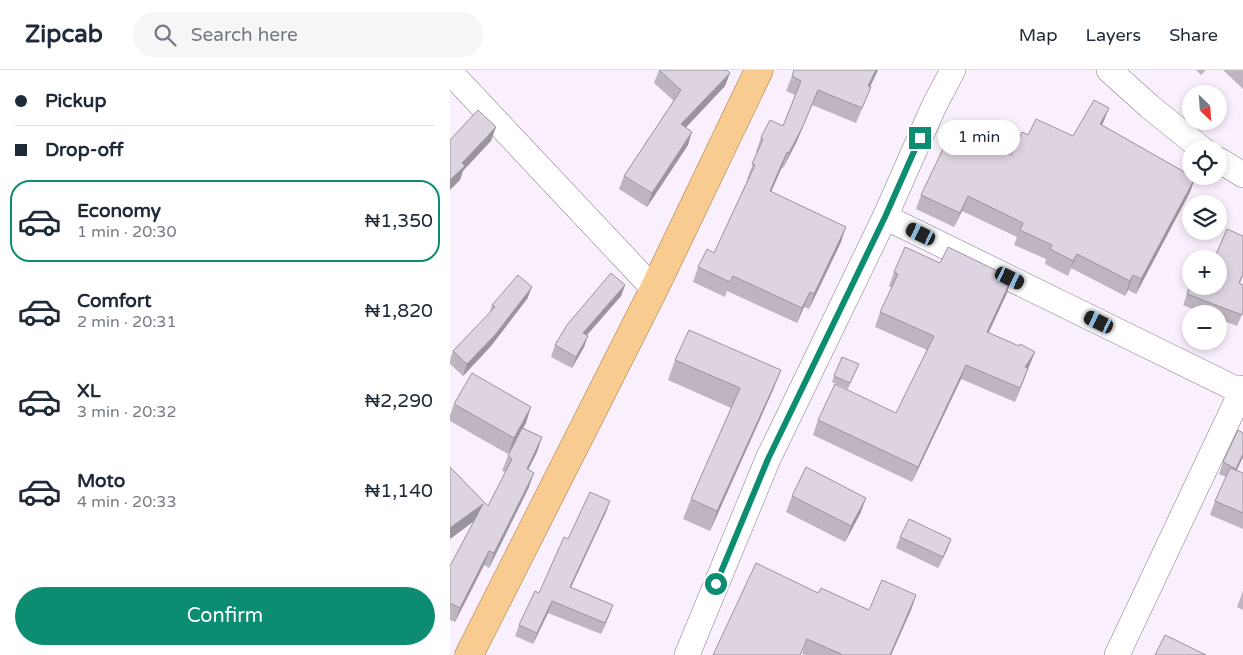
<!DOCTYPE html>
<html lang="en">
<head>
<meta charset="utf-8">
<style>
	body { margin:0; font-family:"Varela Round",sans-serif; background:#f6f6f7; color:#1f2937; height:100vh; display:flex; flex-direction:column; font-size:19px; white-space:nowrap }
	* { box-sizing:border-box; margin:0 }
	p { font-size:16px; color:#747a83 }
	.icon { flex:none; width:28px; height:28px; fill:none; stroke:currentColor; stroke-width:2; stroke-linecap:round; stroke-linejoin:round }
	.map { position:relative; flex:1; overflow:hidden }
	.details { display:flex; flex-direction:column; background:#fff; width:450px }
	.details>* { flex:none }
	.guide { display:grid; align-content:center; height:110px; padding:0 15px; background:#fff }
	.needle { width:32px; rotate:155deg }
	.fabs { position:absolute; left:732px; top:15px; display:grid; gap:10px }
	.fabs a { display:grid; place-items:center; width:45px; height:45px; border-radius:50%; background:#fff; box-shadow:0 2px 8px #0003; font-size:25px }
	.end { position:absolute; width:22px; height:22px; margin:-11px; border:6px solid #0c8c71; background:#fff; box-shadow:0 0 0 2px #fff }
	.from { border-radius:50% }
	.bubble { position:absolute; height:35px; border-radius:18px; background:#fff; box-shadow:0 2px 8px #0003; font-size:16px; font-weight:600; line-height:35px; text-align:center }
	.car { position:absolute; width:15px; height:30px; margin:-15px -8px; border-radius:6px; box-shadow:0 0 4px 1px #0007; background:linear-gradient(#222 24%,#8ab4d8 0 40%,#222 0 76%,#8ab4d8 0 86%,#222 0) }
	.guide b { display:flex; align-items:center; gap:18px; height:48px; font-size:19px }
	.guide b+b { border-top:1px solid #e0e1e3 }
	.guide i { width:12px; height:12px; background:#1f2937 }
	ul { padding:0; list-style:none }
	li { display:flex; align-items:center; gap:15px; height:82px; margin:0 10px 8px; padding:0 5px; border:2px solid transparent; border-radius:20px }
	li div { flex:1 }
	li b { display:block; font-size:19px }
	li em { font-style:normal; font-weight:600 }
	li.active { border-color:#0c8c71 }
	li>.icon { width:45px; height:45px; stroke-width:1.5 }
	.cta { display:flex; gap:10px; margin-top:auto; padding:10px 15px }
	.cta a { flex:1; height:58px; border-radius:30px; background:#0c8c71; color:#fff; font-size:20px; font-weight:600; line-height:58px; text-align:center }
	header { display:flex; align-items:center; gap:30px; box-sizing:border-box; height:70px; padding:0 25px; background:#fff; border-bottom:1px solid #e0e1e3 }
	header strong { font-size:24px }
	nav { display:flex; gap:28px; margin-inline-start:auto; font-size:18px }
	.search { width:350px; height:45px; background:#f6f6f7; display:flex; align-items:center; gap:12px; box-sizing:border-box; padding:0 18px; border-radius:28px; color:#747a83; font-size:19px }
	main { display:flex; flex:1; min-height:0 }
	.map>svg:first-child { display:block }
</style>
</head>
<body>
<header>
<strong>Zipcab</strong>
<div class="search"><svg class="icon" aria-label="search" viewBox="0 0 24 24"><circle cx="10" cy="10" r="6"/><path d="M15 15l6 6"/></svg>Search here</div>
<nav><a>Map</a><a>Layers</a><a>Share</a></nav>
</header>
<main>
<section class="details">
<div class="guide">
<b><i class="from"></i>Pickup</b>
<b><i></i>Drop-off</b>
</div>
<ul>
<li class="active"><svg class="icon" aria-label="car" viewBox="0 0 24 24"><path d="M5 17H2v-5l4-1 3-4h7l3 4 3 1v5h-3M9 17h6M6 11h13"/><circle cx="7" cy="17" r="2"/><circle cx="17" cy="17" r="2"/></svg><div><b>Economy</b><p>1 min · 20:30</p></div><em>₦1,350</em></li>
<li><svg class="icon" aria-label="car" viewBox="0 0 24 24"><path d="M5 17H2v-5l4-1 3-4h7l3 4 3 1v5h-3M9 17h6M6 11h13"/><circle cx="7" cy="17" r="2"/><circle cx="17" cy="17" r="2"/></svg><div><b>Comfort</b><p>2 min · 20:31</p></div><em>₦1,820</em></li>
<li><svg class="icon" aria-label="car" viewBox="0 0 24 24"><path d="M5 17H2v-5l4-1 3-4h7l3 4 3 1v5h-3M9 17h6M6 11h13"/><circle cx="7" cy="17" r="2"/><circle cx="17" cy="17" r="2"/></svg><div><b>XL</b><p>3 min · 20:32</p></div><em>₦2,290</em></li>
<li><svg class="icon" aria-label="car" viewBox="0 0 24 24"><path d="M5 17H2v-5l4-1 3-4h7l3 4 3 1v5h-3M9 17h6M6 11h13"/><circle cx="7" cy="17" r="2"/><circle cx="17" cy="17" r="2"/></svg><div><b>Moto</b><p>4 min · 20:33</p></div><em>₦1,140</em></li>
</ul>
<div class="cta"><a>Confirm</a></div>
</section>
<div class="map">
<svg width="793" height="585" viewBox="0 0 793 585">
	<rect width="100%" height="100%" fill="#faeffc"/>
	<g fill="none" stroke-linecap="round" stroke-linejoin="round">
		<g stroke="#857b87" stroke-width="26">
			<g id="minor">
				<path d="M659,0l40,36 53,43"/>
				<path d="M0,2l204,217"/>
				<path d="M769,90l24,15"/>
				<path d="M435,147l357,175"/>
				<path d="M237,585l81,-196 117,-242 49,-111 19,-36"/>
				<path d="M667,585l126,-267"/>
			</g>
		</g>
		<g stroke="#a67537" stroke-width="29">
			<path id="major" d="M19,585l185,-366 105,-219"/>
		</g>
		<use href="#minor" stroke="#fff" stroke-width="25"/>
		<use href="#major" stroke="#f8cc91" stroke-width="28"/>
	</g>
	<g fill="#bfb5c1">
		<path d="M209,0l66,16 -39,41 2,18 -41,62 -28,-18 5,-13 50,-75 -20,-18z"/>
		<path d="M428,0l-8,17h1l-6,15 -9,21 -44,-18 -15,36 -14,27 -1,-1 -11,24 70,51 -32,67 -5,-2 -7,16 -70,-32 -2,6 -32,-15 5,-15 16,-14 34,-74h-1l10,-26 -1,-1 5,-15 22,-11 12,-31 -9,-4 6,-15z"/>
		<path d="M746,0h10l-5,5z"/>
		<path d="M773,0h20v19z"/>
		<path d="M659,38l-7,17 93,53 -5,14 -54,102 -8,-4 -3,6 -54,-28 -3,8 -23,-12 1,-5 -32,-14 3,-8 -55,-26 -8,16 -38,-18 5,-14 90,-40 17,-20 45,1z"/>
		<path d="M793,166v40l-3,7 3,29 -6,14 -18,-7v-5h-14l-22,-9 8,-22 28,3z"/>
		<path d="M444,202l113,21 -19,40 31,13 16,6 -20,50 -54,-23 -49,103 -99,-47 5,-15 78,-7 31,-63 -52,-23 5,-15 12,-24 -3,-2z"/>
		<path d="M175,215l-4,11 -34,39 -3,12 -12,21 -21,-11 4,-12z"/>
		<path d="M82,217l-5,12 -36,47 -28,30 -13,-12v-4l3,-9 36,-37 3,-9z"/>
		<path d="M225,290l106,10 -8,20 -63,141 -27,-12 8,-20 40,-91 -63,-28z"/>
		<path d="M406,300l-8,19 -16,-7 2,-6z"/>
		<path d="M4,334l72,19 -3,5 19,9 -5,15 -9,18 1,17 -40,81 -5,-3 -29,57 -5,-2v-54l24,-45 -24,18v-72l38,39 18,-34 -4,-1 6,-15 6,-12 -6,10 -58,-33v-6z"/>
		<path d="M793,363v24l-6,13 6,3v56l-33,-14 5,-14 11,-24 -7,-3 4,-12z"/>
		<path d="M342,426l74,2 -6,16 -15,28 -59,-30z"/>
		<path d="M156,442l-35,75 42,18 -12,29 -53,-21 -15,31 -18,-8 4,-11 20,-32 29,-54z"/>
		<path d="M450,467l51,2 -4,11 -9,18 -42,-20z"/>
		<path d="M793,521v19l-6,-3z"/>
		<path d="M368,523l51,17 47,-15 -5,15 -20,45h-86l-3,-1z"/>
	</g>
	<g fill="#9b949d">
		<path d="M426,0h2l-15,31 5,-15z"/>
		<path d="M280,3l-5,13 -49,52 5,-14z"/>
		<path d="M368,20l-21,51 -14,27 6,-15z"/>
		<path d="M659,38l-6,15 -9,16 6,-15z"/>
		<path d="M46,57l-5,14 -28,30 -3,9 -10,10v-10l12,-17z"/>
		<path d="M242,62l-4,13 -41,62 5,-14z"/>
		<path d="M337,82l-5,15 -17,39 5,-15z"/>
		<path d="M745,108l-5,14 -54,102 5,-15z"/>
		<path d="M518,126l-6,15 -8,16 6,-14z"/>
		<path d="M396,157l-5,15 -32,67 5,-15z"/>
		<path d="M627,184l-6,14 -3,8 5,-15z"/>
		<path d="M683,205l-5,15 -3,6 5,-15z"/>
		<path d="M562,208l-5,15 -25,54 5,-15z"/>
		<path d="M175,215l-4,11 -42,48 4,-11z"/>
		<path d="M82,217l-5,12 -36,47 -28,30 4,-12z"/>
		<path d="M360,222l-6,15 -7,16 5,-15z"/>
		<path d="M138,266l-4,11 -12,21 4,-11z"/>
		<path d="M585,282l-6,14 -9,15 5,-14z"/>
		<path d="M516,295l-5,14 -49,103 6,-15z"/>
		<path d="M578,298l-5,14 -8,20 5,-14z"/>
		<path d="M331,300l-8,20 -63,141 7,-20z"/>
		<path d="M81,337l-5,16 -18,31 6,-16z"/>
		<path d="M92,367l-5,15 -16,32 6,-15z"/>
		<path d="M793,384v3l-11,23 4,-11z"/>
		<path d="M84,403l-5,14 -40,81 5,-15z"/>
		<path d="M416,428l-6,16 -15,28 6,-16z"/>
		<path d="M160,431l-4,11 -40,86 4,-11z"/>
		<path d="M33,434l-5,14 -28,21v-11z"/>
		<path d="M501,469l-4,11 -9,18 5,-11z"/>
		<path d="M39,481l-5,14 -29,57 5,-14z"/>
		<path d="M466,525l-5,15 -20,45h-1z"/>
		<path d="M102,531l-4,12 -15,31 4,-11z"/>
		<path d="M163,535l-4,11 -8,18 4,-11z"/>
	</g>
	<g fill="#ded3e0" stroke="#9b949d">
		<path d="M209,0h68l3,3 -49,51 11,8 -40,61 -28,-17 57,-86z"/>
		<path d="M344,0h82l-8,16 3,1 -9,21 -44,-18 -15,36 -14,27 -2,-1 -17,39 76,36 -32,67 -4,-2 -8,16 -69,-32 -3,6 -32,-15 9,-18 7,4 41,-88 -3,-1 11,-25 -2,-2 9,-17 13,6 18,-45 -9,-5z"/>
		<path d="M644,30l15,8 -9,16 95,54 -54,101 -8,-4 -3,6 -53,-27 -4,7 -23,-12 2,-4 -32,-15 3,-7 -55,-27 -8,17 -39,-18 32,-67 58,27 11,-23 6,3 8,-16 37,17z"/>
		<path d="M28,40l18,17 -34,36 3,3 -15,14v-40z"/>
		<path d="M777,159l16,7v38l-4,9 4,2v26l-1,4 -55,-21 4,-11v3h28v-27h-5z"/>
		<path d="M455,177l35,16 8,-16 64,31 -25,54 32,14 1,-2 15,8 -10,15 3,1 -8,20 -54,-23 -48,102 -100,-47 17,-36 61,29 38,-77 -54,-24 18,-38 -4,-2z"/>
		<path d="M161,203l14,12 -42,48 5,3 -12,21 -21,-12 12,-20z"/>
		<path d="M68,205l14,12 -37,48 -28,29 -14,-13 42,-44 -3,-2z"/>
		<path d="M239,260l92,40 -64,141 -26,-12 49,-111 -65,-28z"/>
		<path d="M392,287l17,7 -9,19 -16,-7z"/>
		<path d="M22,303l59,34 -17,31 -60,-34z"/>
		<path d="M72,358l20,9 -15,32 7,4 -40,80 -5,-2 -29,57 -10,-5v-37l33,-62 -33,24v-61l38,39 24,-47 -4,-3z"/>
		<path d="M788,360l5,3v21l-7,15 -13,-7z"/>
		<path d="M356,397l60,31 -15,28 -59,-30z"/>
		<path d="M780,398l13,5v40l-28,-12z"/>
		<path d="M140,422l20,9 -40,86 43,18 -8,18 -53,-22 -15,32 -18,-8 16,-34 4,2 25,-56 4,2z"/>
		<path d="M459,449l42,20 -8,18 -43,-20z"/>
		<path d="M306,493l62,30 3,-5 48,22 13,-30 34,15 -26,60h-49v-1l-34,-15 -7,16h-87z"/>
		<path d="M715,565l41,20h-51z"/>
	</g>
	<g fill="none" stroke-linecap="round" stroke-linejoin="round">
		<path stroke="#0c8c71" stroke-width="6" d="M266,514l52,-125 117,-242 35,-79"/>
	</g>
</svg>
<div class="fabs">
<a><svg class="needle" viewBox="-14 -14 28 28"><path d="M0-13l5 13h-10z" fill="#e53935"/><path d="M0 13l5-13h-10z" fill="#747a83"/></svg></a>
<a><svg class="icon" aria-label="locate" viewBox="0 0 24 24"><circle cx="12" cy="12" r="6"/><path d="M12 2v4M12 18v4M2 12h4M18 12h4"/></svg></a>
<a><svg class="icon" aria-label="layers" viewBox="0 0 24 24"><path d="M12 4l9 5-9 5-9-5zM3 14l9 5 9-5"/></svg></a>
<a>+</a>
<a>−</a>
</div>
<i class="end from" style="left:266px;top:514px"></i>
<i class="end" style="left:470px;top:68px"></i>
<div class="bubble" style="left:488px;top:50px;width:82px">1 min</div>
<i class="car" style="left:471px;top:164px;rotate:296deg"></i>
<i class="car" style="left:560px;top:208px;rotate:116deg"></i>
<i class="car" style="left:649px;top:252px;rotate:296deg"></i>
</div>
</main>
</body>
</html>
